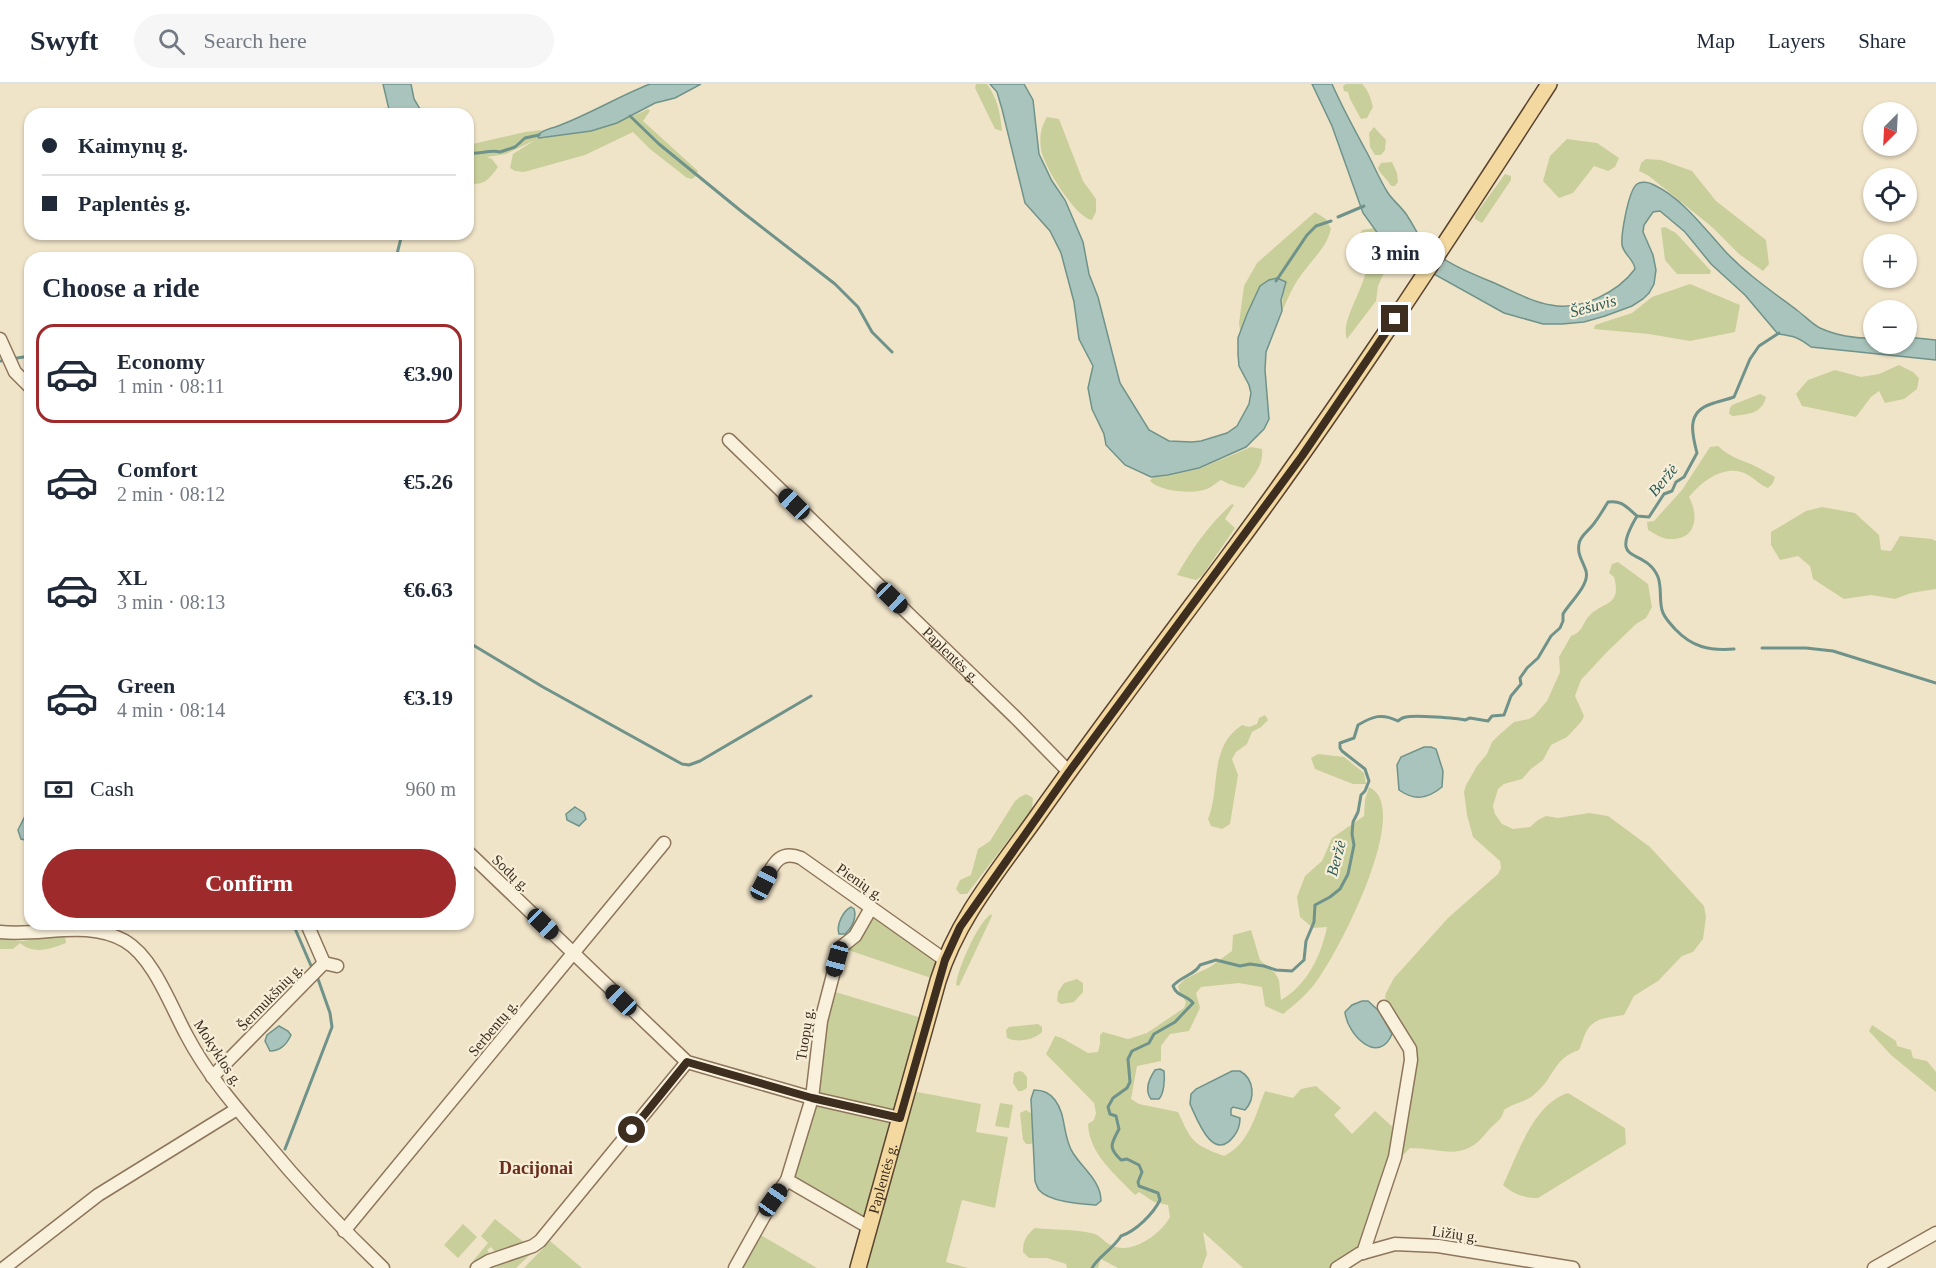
<!DOCTYPE html>
<html lang="en">
<head>
<meta charset="utf-8">
<style>
	body { margin:0; font-family:Georgia,serif; background:#f6f6f7; color:#1f2937; height:100vh; display:flex; flex-direction:column; font-size:22px; white-space:nowrap }
	* { box-sizing:border-box; margin:0 }
	p { font-size:20px; color:#747a83 }
	.icon { flex:none; width:33px; height:33px; fill:none; stroke:currentColor; stroke-width:2; stroke-linecap:round; stroke-linejoin:round }
	.map { position:relative; flex:1; overflow:hidden }
	.sheet { position:absolute; left:24px; top:168px; width:450px; height:678px; display:flex; flex-direction:column; background:#fff; border-radius:18px; box-shadow:0 2px 4px #0004 }
	.sheet>* { flex:none }
	.hud { position:absolute; left:24px; top:24px; width:450px; height:132px; border-radius:18px; box-shadow:0 2px 4px #0004; display:grid; align-content:center; height:132px; padding:0 18px; background:#fff }
	.needle { width:39px; rotate:204deg }
	.fabs { position:absolute; left:1863px; top:18px; display:grid; gap:12px }
	.fabs a { display:grid; place-items:center; width:54px; height:54px; border-radius:50%; background:#fff; box-shadow:0 2px 4px #0004; font-size:30px }
	.end { position:absolute; width:27px; height:27px; margin:-14px; border:8px solid #3d2e20; background:#fff; box-shadow:0 0 0 3px #fff }
	.from { border-radius:50% }
	.bubble { position:absolute; height:42px; border-radius:21px; background:#fff; box-shadow:0 2px 4px #0004; font-size:20px; font-weight:800; line-height:42px; text-align:center }
	.car { position:absolute; width:18px; height:36px; margin:-18px -9px; border-radius:8px; box-shadow:0 0 4px 2px #0007; background:linear-gradient(#222 24%,#8ab4d8 0 40%,#222 0 76%,#8ab4d8 0 86%,#222 0) }
	.hud b { display:flex; align-items:center; gap:21px; height:57px; font-size:22px }
	.hud b+b { border-top:2px solid #e0e1e3 }
	.hud i { width:15px; height:15px; background:#1f2937 }
	ul { padding:0; list-style:none }
	li { display:flex; align-items:center; gap:18px; height:99px; margin:0 12px 9px; padding:0 6px; border:3px solid transparent; border-radius:18px }
	li div { flex:1 }
	li b { display:block; font-size:22px }
	li em { font-style:normal; font-weight:800 }
	li.active { border-color:#9e2a2b }
	li>.icon { width:54px; height:54px; stroke-width:1.5 }
	h2 { padding:0 18px; font-size:27px; line-height:72px }
	.pay { display:flex; align-items:center; gap:15px; height:66px; padding:0 18px; font-size:22px }
	.pay p { margin-inline-start:auto }
	.primary-button { display:flex; gap:12px; margin-top:auto; padding:12px 18px }
	.primary-button a { flex:1; height:69px; border-radius:36px; background:#9e2a2b; color:#fff; font-size:24px; font-weight:800; line-height:69px; text-align:center }
	header { display:flex; align-items:center; gap:36px; box-sizing:border-box; height:84px; padding:0 30px; background:#fff; border-bottom:2px solid #e0e1e3 }
	header strong { font-size:28px }
	nav { display:flex; gap:33px; margin-inline-start:auto; font-size:21px }
	.search { width:420px; height:54px; background:#f6f6f7; display:flex; align-items:center; gap:15px; box-sizing:border-box; padding:0 21px; border-radius:33px; color:#747a83; font-size:22px }
	.map>svg:first-child { display:block }
</style>
</head>
<body>
<header>
<strong>Swyft</strong>
<div class="search"><svg class="icon" aria-label="search" viewBox="0 0 24 24"><circle cx="10" cy="10" r="6"/><path d="M15 15l6 6"/></svg>Search here</div>
<nav><a>Map</a><a>Layers</a><a>Share</a></nav>
</header>
<div class="map">
<svg width="1936" height="1184" viewBox="0 0 1936 1184">
	<rect width="100%" height="100%" fill="#f0e4c8"/>
	<g fill="#c9cf9b">
		<path d="M976,0h11c11,15 13,29 15,47l-7,-2 -20,-41z"/>
		<path d="M1346,0h16c6,6 9,14 11,23l-6,11 -6,1 -11,-20 -2,-7 -4,-1 -1,-5z"/>
		<path d="M648,25l2,2 -7,10 55,50 -2,5 -4,3 -5,-1 -37,-29 -17,-17 -48,23 -61,17 -9,-1 -5,-3 3,-14 22,-14 -29,14 -19,3 5,2 6,8c-10,13 -12,18 -30,17v-39l57,-13 17,-2 -5,6 3,2c43,-5 68,-10 108,-29z"/>
		<path d="M1047,33l12,2 24,62 13,18v13l-4,8c-17,-3 -49,-55 -51,-71 -2,-13 0,-22 6,-32z"/>
		<path d="M1374,43l12,13 -1,10 -4,5h-6l-5,-8 -1,-14z"/>
		<path d="M1567,55l30,4 22,15 -4,9 -7,4 -14,-5 -21,27 -14,5 -16,-17 7,-25z"/>
		<path d="M1646,75l15,1 31,11 24,30 50,39 3,24 -6,7 -24,-17 -27,-27 -63,-51 -10,-5 2,-8z"/>
		<path d="M1392,78l5,11 1,9 -3,4h-4c-4,-8 -10,-10 -13,-18l3,-5z"/>
		<path d="M1505,90l6,2v4l-29,43 -7,-4v-4z"/>
		<path d="M1315,128l11,7 5,10c-5,21 -23,34 -34,52 -6,9 -10,20 -15,30l1,-20 -23,-5 -13,27 -7,18 -1,-8 5,-37 13,-23z"/>
		<path d="M1665,143l11,6 35,38 -1,3h-33l-12,-14 -4,-32z"/>
		<path d="M1374,144l15,21 10,7 -13,12 -8,18 -2,15 -29,38c-8,-19 22,-55 20,-80 0,-8 -5,-15 -8,-22l3,-7z"/>
		<path d="M1690,200l50,21 -5,27 -45,9 -41,-7 -55,-5 1,-4 37,-12 20,-16z"/>
		<path d="M1899,281l14,7 6,6 -2,11 -13,10 -19,4 -6,-12 -8,6 -15,20 -54,-11 -6,-12 12,-14 27,-10 26,7 18,-3z"/>
		<path d="M1760,310l6,3c-4,17 -18,17 -33,19l-4,-2 1,-6 2,-3z"/>
		<path d="M1718,362c12,12 25,14 39,21 6,3 12,7 18,10l-2,6 -5,5c-8,-3 -13,-9 -20,-13 -22,-13 -46,6 -59,22 10,18 8,44 -20,42 -7,0 -15,-6 -21,-9l-1,-8 7,-1 28,-31 28,-43z"/>
		<path d="M1251,363l11,2c2,16 -9,28 -18,39l-15,-4 -8,-4c-4,2 -8,6 -12,8 -13,7 -48,4 -59,-7l3,-4 15,-1 31,-7z"/>
		<path d="M1232,420l2,1 -9,14 10,9 -33,48 -6,4 -19,-5c15,-26 33,-52 55,-71z"/>
		<path d="M1822,423l33,6 24,22 2,15 10,1 9,-15 32,3 4,2v48l-25,4 -16,6 -24,-4 -27,4 -31,-20 -3,-13 -12,-10 -18,4 -9,-15v-13l35,-21z"/>
		<path d="M1618,478l30,22 4,23 -6,11 -10,6 -30,29 -25,27 -6,16 9,20 -3,6 -14,15 -16,8 -8,15 -12,9 -9,10 -18,5 -6,5 -5,17 2,8 7,10 11,5 17,-2 8,-7 8,-4 12,2 31,-5 19,3 42,31 54,59 2,11 -3,22 -10,13 -11,4 -24,25 -24,15 -10,19c-16,3 -30,2 -38,17 -3,6 -4,12 -7,18 -26,9 -24,26 -42,42 -9,10 -22,10 -33,18 -2,11 -10,13 -17,22 -24,31 -44,16 -77,16l-7,7 -4,-1 16,-96 -26,-50 -4,-10 1,-5 8,-15 54,-60 50,-44 3,-6 -1,-7 -27,-24 -6,-22 -3,-23 2,-7 11,-19 10,-12 5,-12 8,-8 14,-12 15,-3 5,-3 13,-15 13,-29 -1,-15 12,-21c12,-4 11,-12 18,-20 14,-15 33,-9 25,-39l-5,-4 3,-9z"/>
		<path d="M1265,631l3,5 -7,7 -9,5 -5,12 -11,8 -4,7 6,16 -8,49 -8,5 -11,-3 -3,-7c13,-31 0,-72 34,-94l7,2 8,-3 2,-6z"/>
		<path d="M1318,670l26,3 20,16 2,11h-13l-38,-15 -4,-11z"/>
		<path d="M1369,703c46,20 -34,173 -56,199 -9,11 -20,20 -30,28l-18,-8 -3,-19 -23,-4 -38,4 -5,6 4,15 -11,23 -19,3 -9,12v15l-24,5 -6,33 8,5 39,8c14,30 14,32 46,44 25,-12 31,-40 41,-65l28,7 8,-9 15,-3 25,22 -7,7 18,19 23,-23 21,19 -6,34 -26,73 -5,10 -9,8 -20,13h-87l-40,-36 4,22 -5,14h-84l-17,-9 -3,9h-31l-1,-4 -19,-6h-18l-6,-6c0,-11 3,-17 12,-24 18,2 38,1 56,5 11,2 12,9 20,12 20,11 50,-11 59,-28l-2,-12 -14,-3 -15,-10 -4,3c-19,-20 -46,-41 -47,-71l6,-4 2,-7 -2,-10 -48,-49 9,-18 7,2 26,15 10,-1 2,-8v-9l3,-3 25,7 19,-6 37,-25 2,-6 -6,-9 -2,-7 7,-7 25,-12 22,-16 1,-16 18,-5 9,30 15,13 4,7 2,20c26,-15 40,-44 46,-73l-14,1 -13,-11 -3,-20 8,-21 17,-15 10,-23 32,-22 1,-16z"/>
		<path d="M1026,710l7,4 -1,11 -65,85h-7l-4,-5 4,-9 11,-5 7,-26 12,-8 25,-40 5,-4z"/>
		<path d="M871,827l68,48 -5,20 -89,-30z"/>
		<path d="M991,830l1,2 -33,70 -3,-1c1,-15 22,-63 35,-71z"/>
		<path d="M51,853h14l1,6c-16,6 -32,12 -46,0l-7,6h-13v-10l22,2z"/>
		<path d="M1077,895l6,4v9l-9,10 -13,2 -4,-3 1,-9 6,-9z"/>
		<path d="M832,907l90,27 -27,91 -4,2 -75,-17 6,-51z"/>
		<path d="M1038,940l4,3v5c-8,8 -25,11 -35,6l-1,-8 3,-3z"/>
		<path d="M1872,941l24,16 1,5 14,4 2,8 14,3 9,11v20l-45,-37 -22,-24z"/>
		<path d="M1019,987l4,1 4,5v11l-5,3h-4l-5,-8 1,-10z"/>
		<path d="M912,1007l69,13 -5,28 32,5 -13,71 -33,-8 -16,62 22,6h-104z"/>
		<path d="M1568,1009l57,35 1,16 -88,54c-14,0 -25,-4 -35,-13 15,-31 30,-81 65,-92z"/>
		<path d="M815,1018l71,17 4,5v6l-24,99 -74,-43z"/>
		<path d="M1000,1019l13,2 -4,23 -14,-2z"/>
		<path d="M1026,1026l6,4 2,27 -3,3h-5l-3,-4 -3,-27z"/>
		<path d="M495,1135l30,24 -29,10 -5,-6 -4,3 3,4 -22,13 20,-24 -7,-7z"/>
		<path d="M463,1140l14,13 -19,21 -14,-13z"/>
		<path d="M759,1150l58,34h-79z"/>
		<path d="M550,1157l32,27h-58z"/>
		<path d="M534,1167l-18,17h-30z"/>
	</g>
	<g fill="#a9c4bc" stroke="#6f938a" stroke-width="1.5">
		<path d="M383,0h28l3,15 9,15h-33z"/>
		<path d="M650,0h51l-26,14 -20,5 -38,20 -26,8 -52,7 -2,-2c6,-7 13,-7 21,-10 32,-12 61,-30 92,-42z"/>
		<path d="M990,0h34l9,16 6,54 13,27 13,19 18,42 6,32 9,23 22,86 29,47 20,11 23,1 9,-1 26,-8 10,-7 12,-22 2,-11 -2,-8 -10,-19 -1,-12v-16l9,-24 13,-28 9,-6 8,-2 9,4 -5,18 1,11 -16,41 -1,18 4,49 -5,10 -18,18 -47,21 -31,7 -17,2 -26,-12 -19,-20 -2,-11 -12,-25 -4,-21 5,-22 -14,-27 -5,-37 -13,-49 -11,-22 -25,-28 -23,-94 -5,-17z"/>
		<path d="M1312,0h20c10,23 21,43 33,65 8,14 14,30 23,44 6,9 15,15 20,24 6,9 10,19 17,27 17,18 45,29 67,38 19,8 39,20 59,23 30,6 67,-13 84,-36 -1,-10 -11,-14 -13,-24 -1,-10 6,-54 15,-61 4,-3 12,-2 17,1 28,13 50,43 70,65 22,24 49,42 74,61 7,5 14,13 22,17 15,7 36,11 53,10l1,6h32l1,-7 29,3v20l-125,-13c-13,-10 -17,-11 -33,-13l-33,-39 -34,-31 -26,-32 -25,-21 -7,1 -9,13 -1,7 10,23 3,15 -2,14 -5,9 -6,6 -11,7 -27,10 -21,6 -22,2h-19l-39,-11 -115,-64 -26,-36 -31,-87z"/>
		<path d="M1424,663h7l5,2 7,22 -1,16c-15,12 -27,14 -43,3l-2,-25 4,-8z"/>
		<path d="M575,723l9,6 2,6 -7,7 -12,-6 -1,-6z"/>
		<path d="M28,726h2v27l-5,3 -4,-1 -3,-9z"/>
		<path d="M851,823l3,2c3,8 -2,19 -9,25h-6c-3,-9 4,-23 12,-27z"/>
		<path d="M1362,917h6l11,10 13,23c-13,32 -45,1 -47,-22l7,-7z"/>
		<path d="M279,942l9,5 3,4c-4,9 -10,16 -21,16l-5,-10 2,-6z"/>
		<path d="M1160,985l4,2c1,8 0,23 -5,28h-8c-7,-9 -2,-20 4,-29z"/>
		<path d="M1232,987h8c14,8 16,27 5,39l-12,-3 -2,2v6l9,3c0,7 -2,13 -6,18 -21,28 -37,-17 -44,-32l1,-10 5,-5z"/>
		<path d="M1034,1006c9,0 16,3 21,10 12,16 7,36 18,53 10,16 28,28 28,48l-5,4c-15,-1 -47,-3 -57,-15 -2,-3 -3,-6 -4,-9l-4,-82z"/>
	</g>
	<g fill="none" stroke-linecap="round" stroke-linejoin="round">
		<g stroke="#6f938a" stroke-width="3">
			<path d="M630,32l29,28 82,67 94,73 23,23 14,25 20,20"/>
			<path d="M468,69c11,2 22,-4 32,-1l15,-5 10,-9 14,-3"/>
			<path d="M1338,133l26,-11"/>
			<path d="M396,174l6,-24"/>
			<path d="M1276,197l31,-46 9,-9 15,-5"/>
			<path d="M17,274l13,-2"/>
			<path d="M0,277h1"/>
			<path d="M1637,432c-30,51 8,30 21,61 4,11 1,22 4,33 2,8 8,13 13,19 17,18 34,22 59,20"/>
			<path d="M468,558l75,45 139,77 7,1 11,-4 111,-65"/>
			<path d="M1762,564h44l27,3 103,32"/>
			<path d="M293,840l19,44"/>
			<path d="M285,1065l47,-122 -2,-14 -12,-34"/>
			<path d="M1092,1184c7,-12 21,-19 29,-32 15,-5 32,-22 39,-36l-2,-7 -19,-7 -1,-4 4,-10 -3,-7 -12,-6 -6,1c-14,-13 -9,-17 -2,-31l-3,-13 -6,-2 -2,-7 5,-9 14,-10 3,-6 -2,-23 4,-8 17,-8 5,-9 21,-12 18,-19c-6,-8 -16,-6 -20,-17 8,-10 22,-11 27,-21l16,-5 24,6 10,-2 14,2 12,4 16,1 12,-11 2,-19 8,-19 1,-17 15,-8 10,-8 8,-15 6,-29 -2,-11 1,-12 5,-10 3,-17 4,-4 4,-10 -4,-12 -23,-18 -2,-3v-5l14,-5 4,-13c15,-9 24,-12 40,-4 4,-3 3,-3 8,-4 9,-2 51,1 59,3l5,-2 18,3 4,-5 12,-1 7,-19 10,-12 -1,-6 7,-10 11,-10 13,-22 9,-8 3,-7v-7c6,-11 27,-29 23,-43 -3,-10 -9,-16 -7,-27 1,-8 8,-12 13,-18 6,-7 11,-16 16,-24 15,-2 19,6 29,14l12,1 15,-23 8,-3 4,-9 8,-5 13,-24c-5,-19 -11,-41 14,-49 8,-3 15,-4 23,-7l16,-38 9,-13 20,-13"/>
		</g>
		<g stroke="#8d765c" stroke-width="15">
			<g id="minor">
				<path d="M0,255l15,33 15,15"/>
				<path id="s1" d="M729,356l286,277 54,55"/>
				<path d="M468,768l219,210 125,36 88,20"/>
				<path d="M763,799c10,-17 15,-34 38,-25l144,102"/>
				<path d="M307,840l17,39"/>
				<path d="M0,848c42,5 86,-13 125,9 29,17 46,66 62,95 20,38 47,69 75,102 38,46 78,89 121,130"/>
				<path d="M212,993l112,-114 13,3"/>
				<path d="M787,1096l83,48"/>
				<path d="M344,1147l320,-388"/>
				<path d="M1363,1169l32,-96 16,-97 -1,-11 -26,-42"/>
				<path d="M4,1184l94,-73 139,-86"/>
				<path d="M477,1184l12,-7 44,-15 7,-5 147,-179"/>
				<path d="M735,1184l38,-68 14,-20 25,-82 9,-77 19,-73 15,-12 16,-28"/>
				<path d="M1337,1184l22,-14 36,-10 43,2 135,22"/>
				<path d="M1874,1184l62,-35"/>
			</g>
		</g>
		<g stroke="#5b4430" stroke-width="18">
			<g id="major">
				<path id="s2" d="M858,1184l80,-287c19,-62 61,-111 98,-163 62,-88 127,-174 191,-260 114,-153 218,-314 322,-474"/>
			</g>
		</g>
		<use href="#minor" stroke="#faf1dc" stroke-width="12"/>
		<use href="#major" stroke="#f3d9a0" stroke-width="15"/>
	</g>
	<g fill="none" stroke-linecap="round" stroke-linejoin="round">
		<path stroke="#3d2e20" stroke-width="8" d="M632,1046l55,-68 125,36 88,20 45,-158 15,-33 109,-155 233,-316 93,-137"/>
	</g>
	<g text-anchor="middle" dominant-baseline="central" stroke-width="4.5" stroke-linejoin="round" paint-order="stroke">
		<g font-size="15" fill="#3d2e20" stroke="#f7eed8">
			<text stroke="none"><textPath href="#s1" startOffset="309">Paplentės g.</textPath></text>
			<text transform="translate(511 789) rotate(44)">Sodų g.</text>
			<text transform="translate(860 798) rotate(35)">Pienių g.</text>
			<text transform="translate(270 913) rotate(-46)">Šermukšnių g.</text>
			<text transform="translate(493 944) rotate(-50)">Serbentų g.</text>
			<text transform="translate(805 950) rotate(-81)">Tuopų g.</text>
			<text transform="translate(218 969) rotate(57)">Mokyklos g.</text>
			<text stroke="none"><textPath href="#s2" startOffset="93">Paplentės g.</textPath></text>
			<text transform="translate(1455 1150) rotate(8)">Ližių g.</text>
		</g>
		<g font-size="16" font-style="italic" fill="#2f5d5a" stroke="#f7eed8">
			<text transform="translate(1593 222) rotate(-15)">Šešuvis</text>
			<text transform="translate(1663 396) rotate(-50)">Beržė</text>
			<text transform="translate(1336 774) rotate(-75)">Beržė</text>
		</g>
		<g font-size="18" font-weight="bold" fill="#6b2e1e" stroke="#f7eed8">
			<text x="536" y="1084">Dacijonai</text>
		</g>
	</g>
</svg>
<div class="fabs">
<a><svg class="needle" viewBox="-14 -14 28 28"><path d="M0-13l5 13h-10z" fill="#e53935"/><path d="M0 13l5-13h-10z" fill="#747a83"/></svg></a>
<a><svg class="icon" aria-label="locate" viewBox="0 0 24 24"><circle cx="12" cy="12" r="6"/><path d="M12 2v4M12 18v4M2 12h4M18 12h4"/></svg></a>
<a>+</a>
<a>−</a>
</div>
<i class="end from" style="left:632px;top:1046px"></i>
<i class="end" style="left:1395px;top:235px"></i>
<div class="bubble" style="left:1346px;top:148px;width:99px">3 min</div>
<i class="car" style="left:794px;top:420px;rotate:314deg"></i>
<i class="car" style="left:892px;top:514px;rotate:134deg"></i>
<i class="car" style="left:764px;top:799px;rotate:28deg"></i>
<i class="car" style="left:543px;top:840px;rotate:134deg"></i>
<i class="car" style="left:837px;top:875px;rotate:195deg"></i>
<i class="car" style="left:621px;top:916px;rotate:314deg"></i>
<i class="car" style="left:773px;top:1116px;rotate:35deg"></i>
<div class="hud">
<b><i class="from"></i>Kaimynų g.</b>
<b><i></i>Paplentės g.</b>
</div>
<section class="sheet">
<h2>Choose a ride</h2>
<ul>
<li class="active"><svg class="icon" aria-label="car" viewBox="0 0 24 24"><path d="M5 17H2v-5l4-1 3-4h7l3 4 3 1v5h-3M9 17h6M6 11h13"/><circle cx="7" cy="17" r="2"/><circle cx="17" cy="17" r="2"/></svg><div><b>Economy</b><p>1 min · 08:11</p></div><em>€3.90</em></li>
<li><svg class="icon" aria-label="car" viewBox="0 0 24 24"><path d="M5 17H2v-5l4-1 3-4h7l3 4 3 1v5h-3M9 17h6M6 11h13"/><circle cx="7" cy="17" r="2"/><circle cx="17" cy="17" r="2"/></svg><div><b>Comfort</b><p>2 min · 08:12</p></div><em>€5.26</em></li>
<li><svg class="icon" aria-label="car" viewBox="0 0 24 24"><path d="M5 17H2v-5l4-1 3-4h7l3 4 3 1v5h-3M9 17h6M6 11h13"/><circle cx="7" cy="17" r="2"/><circle cx="17" cy="17" r="2"/></svg><div><b>XL</b><p>3 min · 08:13</p></div><em>€6.63</em></li>
<li><svg class="icon" aria-label="car" viewBox="0 0 24 24"><path d="M5 17H2v-5l4-1 3-4h7l3 4 3 1v5h-3M9 17h6M6 11h13"/><circle cx="7" cy="17" r="2"/><circle cx="17" cy="17" r="2"/></svg><div><b>Green</b><p>4 min · 08:14</p></div><em>€3.19</em></li>
</ul>
<div class="pay"><svg class="icon" aria-label="cash" viewBox="0 0 24 24"><path d="M3 7h18v10H3z"/><circle cx="12" cy="12" r="2"/></svg>Cash<p>960 m</p></div>
<div class="primary-button"><a>Confirm</a></div>
</section>
</div>
</body>
</html>
